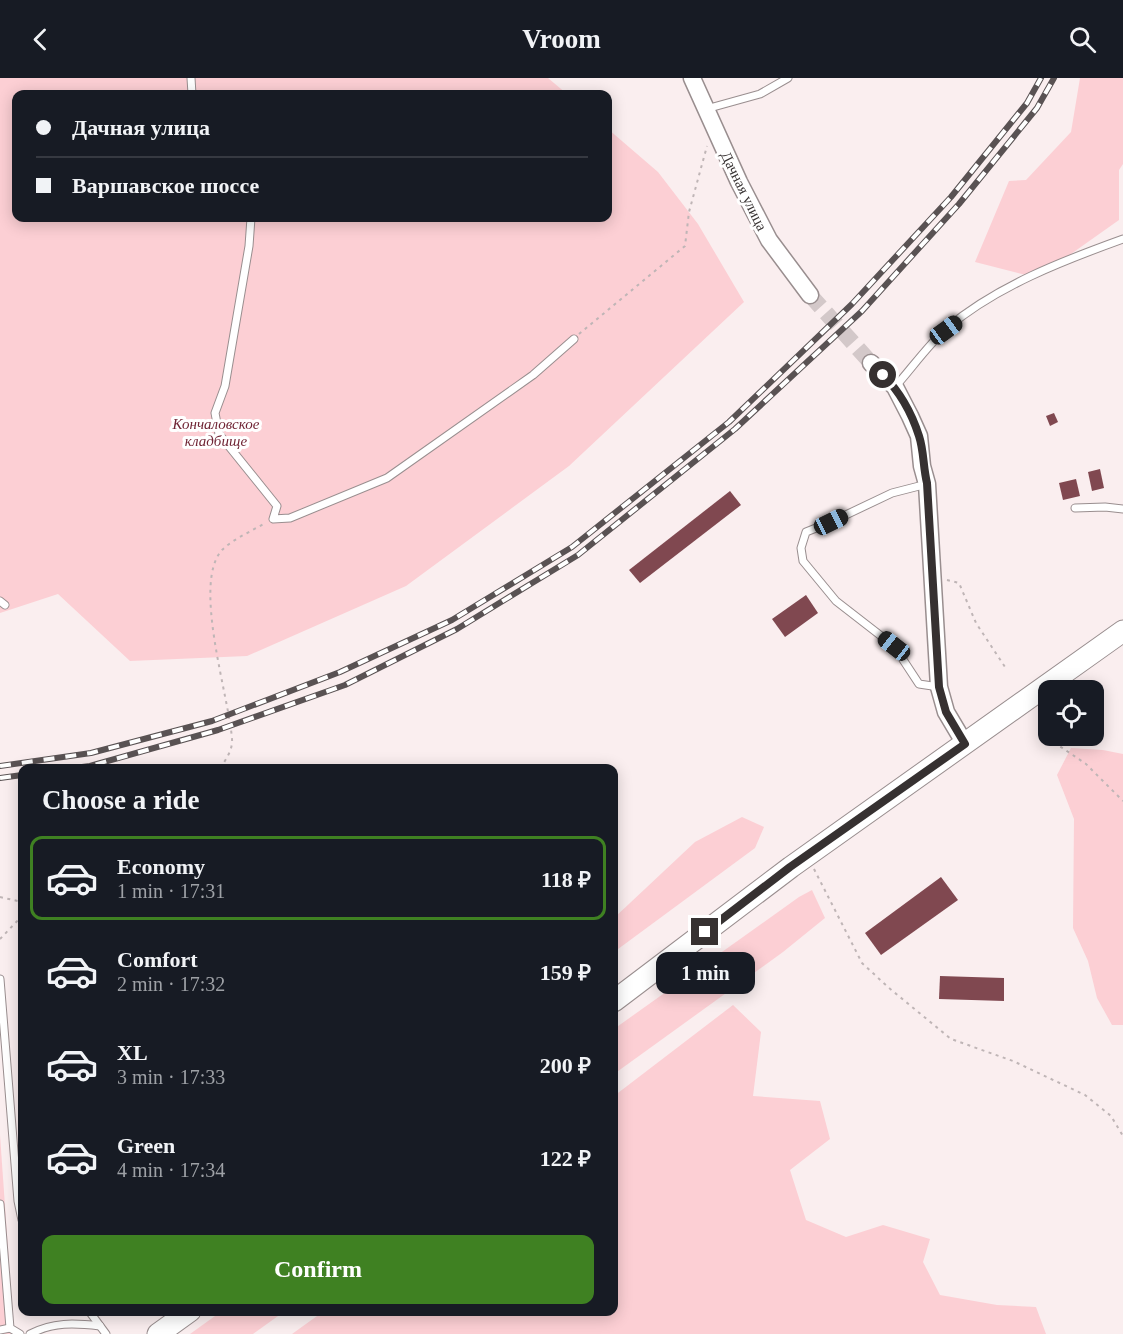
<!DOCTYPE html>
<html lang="en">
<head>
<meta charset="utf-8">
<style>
	body { margin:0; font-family:Georgia,serif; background:#20242c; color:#f1f3f6; height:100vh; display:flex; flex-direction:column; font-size:22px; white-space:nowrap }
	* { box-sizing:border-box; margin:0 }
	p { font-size:20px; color:#9ea1a6 }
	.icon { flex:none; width:33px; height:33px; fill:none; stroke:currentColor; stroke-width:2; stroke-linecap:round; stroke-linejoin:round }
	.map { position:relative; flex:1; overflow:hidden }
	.sheet { position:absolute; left:18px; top:686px; width:600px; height:552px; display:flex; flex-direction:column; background:#171b24; border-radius:12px; box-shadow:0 3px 15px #0003 }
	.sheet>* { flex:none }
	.hud { position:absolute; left:12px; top:12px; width:600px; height:132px; border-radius:12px; box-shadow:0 3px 15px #0003; display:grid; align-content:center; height:132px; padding:0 24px; background:#171b24 }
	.buttons { position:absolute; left:1038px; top:602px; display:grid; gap:12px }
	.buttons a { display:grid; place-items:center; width:66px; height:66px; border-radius:12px; background:#171b24; box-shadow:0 3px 15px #0003; font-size:30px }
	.end { position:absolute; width:27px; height:27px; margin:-14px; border:8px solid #363131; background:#fff; box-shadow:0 0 0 3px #fff }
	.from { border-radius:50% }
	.bubble { position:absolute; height:42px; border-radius:12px; background:#171b24; box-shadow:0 3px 15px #0003; font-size:20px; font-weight:700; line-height:42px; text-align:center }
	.car { position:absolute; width:18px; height:36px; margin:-18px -9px; border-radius:8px; box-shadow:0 0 4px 2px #0007; background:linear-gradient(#222 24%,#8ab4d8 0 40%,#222 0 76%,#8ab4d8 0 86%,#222 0) }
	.hud b { display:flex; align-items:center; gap:21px; height:57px; font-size:22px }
	.hud b+b { border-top:2px solid #363941 }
	.hud i { width:15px; height:15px; background:#f1f3f6 }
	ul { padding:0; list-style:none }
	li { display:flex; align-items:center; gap:18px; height:84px; margin:0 12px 9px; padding:0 12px; border:3px solid transparent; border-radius:12px }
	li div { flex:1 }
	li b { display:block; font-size:22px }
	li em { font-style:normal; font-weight:700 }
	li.active { border-color:#3f8122 }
	li>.icon { width:54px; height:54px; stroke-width:1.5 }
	h2 { padding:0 24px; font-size:27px; line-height:72px }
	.primary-button { display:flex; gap:12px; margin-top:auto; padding:12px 24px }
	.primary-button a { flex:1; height:69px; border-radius:12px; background:#3f8122; color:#fff; font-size:24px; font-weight:700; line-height:69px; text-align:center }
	header { display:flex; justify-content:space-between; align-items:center; height:78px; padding:0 24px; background:#171b24; font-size:27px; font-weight:700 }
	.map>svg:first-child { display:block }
</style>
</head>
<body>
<header><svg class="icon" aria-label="back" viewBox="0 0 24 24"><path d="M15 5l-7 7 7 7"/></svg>Vroom<svg class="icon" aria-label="search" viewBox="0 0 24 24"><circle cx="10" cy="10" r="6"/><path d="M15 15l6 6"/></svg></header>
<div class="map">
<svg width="1123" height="1256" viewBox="0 0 1123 1256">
	<rect width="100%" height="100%" fill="#faeeef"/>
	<g fill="#fccfd4">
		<path d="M0,0h548l19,16h-551v124h592v-89l50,43 40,52 46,78 -175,164 -163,120 -159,70 -117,5 -72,-67 -58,19z"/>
		<path d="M1080,0h43v86l-4,6v50l-82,58 -62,-16 34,-81 17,-1 45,-48z"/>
		<path d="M1071,670l32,2 20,4v271h-11l-15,-27 -9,-37 -15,-33 1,-109 -17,-44z"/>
		<path d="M742,739l22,10 -9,21 -141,104v-34l81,-76z"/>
		<path d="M812,812l13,28 -42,34 -169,122v-45l185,-132z"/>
		<path d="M733,927l28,27 -8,64 67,5 10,38 -40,31 16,50 40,17 37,-12 47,14 -7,23 17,33 57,10 39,2 10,27h-754l32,-23h290v-215z"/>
		<path d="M0,1057l14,199h-14z"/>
		<path d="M222,1233h63l-32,23h-63z"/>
	</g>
	<g fill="#804850">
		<path d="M1054,335l4,9 -8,4 -4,-10z"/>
		<path d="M1100,391l4,19 -12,3 -4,-19z"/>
		<path d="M1076,401l4,17 -17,4 -4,-17z"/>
		<path d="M730,413l11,14 -101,78 -11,-13z"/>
		<path d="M806,517l12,18 -33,24 -13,-18z"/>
		<path d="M941,799l17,23 -77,55 -16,-22z"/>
		<path d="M940,898l64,2v23l-65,-2z"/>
	</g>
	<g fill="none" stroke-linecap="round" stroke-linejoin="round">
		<path stroke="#d3c8c9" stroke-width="16" stroke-dasharray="16 8" stroke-linecap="butt" d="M810,217l61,68"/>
		<g stroke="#998e8f" stroke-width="9">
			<g id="service">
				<path d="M191,0l1,16"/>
				<path d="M706,31l54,-15 28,-16"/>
				<path d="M251,140l-2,28 -24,140 -10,27 4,21 58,72 -4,13 17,-1 97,-40 146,-103 41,-36"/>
				<path d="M895,309c17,-19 33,-42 52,-59 50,-42 115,-67 176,-89"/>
				<path d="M927,406l-35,9 -61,29 -25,10 -5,16 2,13 33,40 58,45 25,38 20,3"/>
				<path d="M1075,430l30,-1 18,2"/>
				<path d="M0,523l5,4"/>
				<path d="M0,901l18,222 4,19"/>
				<path d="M0,1126l10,124 10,6"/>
				<path d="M89,1233l17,23"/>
				<path d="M0,1252l10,-2"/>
				<path d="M30,1256c23,-12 44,-11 70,-8"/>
			</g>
		</g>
		<g stroke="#998e8f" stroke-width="19">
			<g id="tertiary">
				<path d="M692,0l47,104 30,58 41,55"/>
				<path d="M871,285l24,24 15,29 9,20 3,30 5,18 12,203 7,25 19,32"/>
			</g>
		</g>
		<g stroke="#998e8f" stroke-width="23">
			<g id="primary">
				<path d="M614,923l177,-134 332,-236"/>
				<path d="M158,1256l32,-23"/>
			</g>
		</g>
		<g stroke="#bfb5b6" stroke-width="2" stroke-dasharray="3 4.5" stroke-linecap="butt">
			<path d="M579,256l106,-88 4,-34 18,-66"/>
			<path d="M947,502l12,3 17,40 29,44"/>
			<path d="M1041,640l7,12"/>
			<path d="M1051,657l7,10 28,19 37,37"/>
			<path d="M220,690c6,-8 13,-19 12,-29 -3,-43 -40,-156 -10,-189 11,-11 30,-19 43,-27"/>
			<path d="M814,791l48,94 27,25 62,51 62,22 72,34 26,21 12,20"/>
			<path d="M0,819l22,5"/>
			<path d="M0,861l22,-23"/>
		</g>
		<use href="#service" stroke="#fff" stroke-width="7"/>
		<use href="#tertiary" stroke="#fff" stroke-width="16"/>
		<use href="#primary" stroke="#fff" stroke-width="21"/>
		<g stroke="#595253" stroke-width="6">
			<g id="rail">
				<path d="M0,688l91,-13 121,-32 128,-49 112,-52 120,-73 157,-125 123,-118 99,-107 76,-94 14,-25"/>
				<path d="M74,690l16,-2 128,-36 127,-45 112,-56 121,-74 157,-126 127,-118 97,-107 78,-96 17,-30"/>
				<path d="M0,700l22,-3"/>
			</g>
		</g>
		<use href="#rail" stroke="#fff" stroke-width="4" stroke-dasharray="11" stroke-linecap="butt"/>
	</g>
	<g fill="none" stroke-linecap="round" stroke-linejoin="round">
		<path stroke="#363131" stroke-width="8" d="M705,854l85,-65 175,-123 -19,-32 -7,-25 -12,-204c-4,-16 -3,-32 -8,-47 -7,-22 -20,-45 -36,-61"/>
	</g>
	<g text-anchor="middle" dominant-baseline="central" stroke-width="6" stroke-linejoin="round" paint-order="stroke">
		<g font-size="15" fill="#363131" stroke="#fff">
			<text transform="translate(744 113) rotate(64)">Дачная улица</text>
		</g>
		<g font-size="15" font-style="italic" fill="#702535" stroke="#fff">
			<text x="216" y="346">Кончаловское<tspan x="216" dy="17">кладбище</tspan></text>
		</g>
	</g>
</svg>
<div class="buttons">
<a><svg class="icon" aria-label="locate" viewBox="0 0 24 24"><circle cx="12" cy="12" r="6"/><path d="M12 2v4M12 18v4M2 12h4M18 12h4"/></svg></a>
</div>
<i class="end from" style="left:883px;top:297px"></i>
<i class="end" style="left:705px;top:854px"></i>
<div class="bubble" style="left:656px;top:874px;width:99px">1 min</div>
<i class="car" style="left:946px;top:252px;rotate:54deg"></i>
<i class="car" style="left:831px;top:444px;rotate:64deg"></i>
<i class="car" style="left:894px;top:568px;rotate:308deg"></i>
<div class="hud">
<b><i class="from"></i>Дачная улица</b>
<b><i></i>Варшавское шоссе</b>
</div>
<section class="sheet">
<h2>Choose a ride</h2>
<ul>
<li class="active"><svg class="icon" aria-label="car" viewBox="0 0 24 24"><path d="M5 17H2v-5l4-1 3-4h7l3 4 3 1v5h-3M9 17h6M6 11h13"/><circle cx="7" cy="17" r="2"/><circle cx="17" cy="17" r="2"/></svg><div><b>Economy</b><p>1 min · 17:31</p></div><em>118 ₽</em></li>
<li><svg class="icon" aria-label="car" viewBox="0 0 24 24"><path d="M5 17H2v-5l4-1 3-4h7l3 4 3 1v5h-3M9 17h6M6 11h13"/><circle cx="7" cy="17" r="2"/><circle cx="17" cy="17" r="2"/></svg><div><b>Comfort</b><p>2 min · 17:32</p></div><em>159 ₽</em></li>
<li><svg class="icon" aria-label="car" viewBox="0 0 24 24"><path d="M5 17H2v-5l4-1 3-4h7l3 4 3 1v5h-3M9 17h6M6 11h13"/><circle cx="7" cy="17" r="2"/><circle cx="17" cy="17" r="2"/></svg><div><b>XL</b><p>3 min · 17:33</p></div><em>200 ₽</em></li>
<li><svg class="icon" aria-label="car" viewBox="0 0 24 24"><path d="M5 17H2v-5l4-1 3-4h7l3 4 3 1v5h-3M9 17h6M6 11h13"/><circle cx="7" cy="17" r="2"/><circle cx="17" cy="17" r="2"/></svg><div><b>Green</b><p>4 min · 17:34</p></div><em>122 ₽</em></li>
</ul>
<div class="primary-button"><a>Confirm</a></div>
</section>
</div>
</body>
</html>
